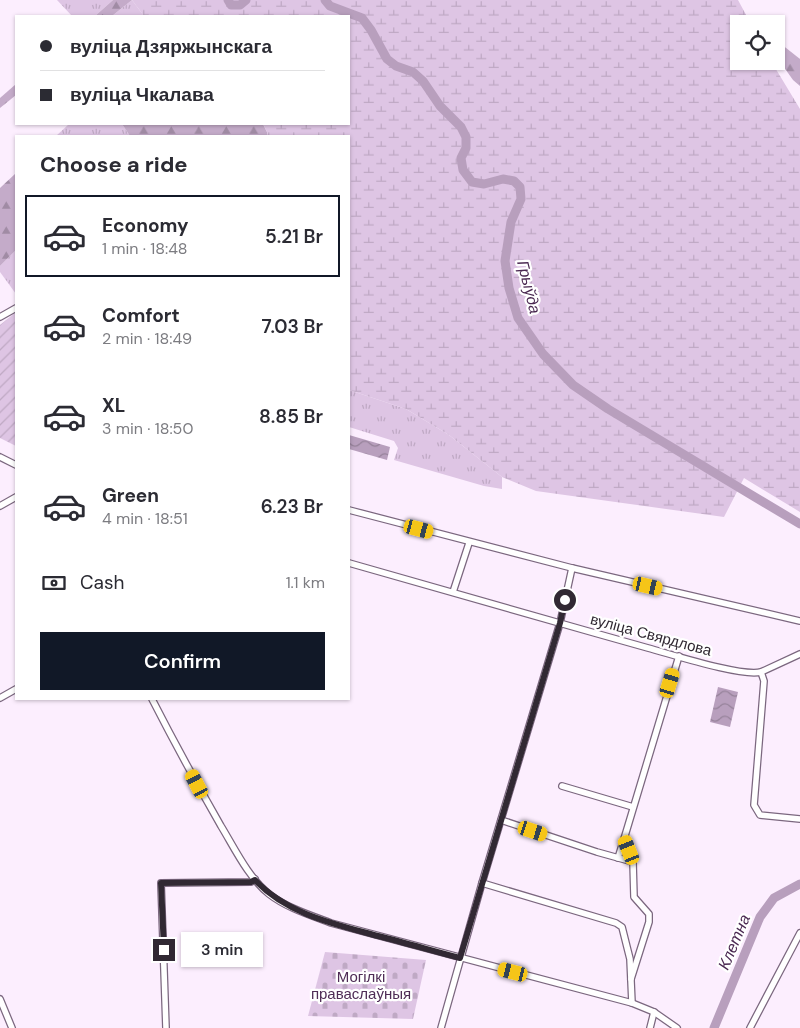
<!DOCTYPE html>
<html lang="en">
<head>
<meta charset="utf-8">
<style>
	body { margin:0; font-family:"DM Sans",sans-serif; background:#f2f2f3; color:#2b2b33; height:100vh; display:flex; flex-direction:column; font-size:19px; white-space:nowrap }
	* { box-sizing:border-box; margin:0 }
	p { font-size:16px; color:#7c7c81 }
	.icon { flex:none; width:28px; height:28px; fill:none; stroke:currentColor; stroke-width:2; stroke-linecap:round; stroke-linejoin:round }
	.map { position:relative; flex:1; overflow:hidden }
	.side { position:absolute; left:15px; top:135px; width:335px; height:565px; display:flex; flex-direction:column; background:#fff; border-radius:0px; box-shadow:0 1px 4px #0004 }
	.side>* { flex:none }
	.hud { position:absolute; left:15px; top:15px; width:335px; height:110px; border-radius:0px; box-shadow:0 1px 4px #0004; display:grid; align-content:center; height:110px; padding:0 25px; background:#fff }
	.tools { position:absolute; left:730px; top:15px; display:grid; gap:10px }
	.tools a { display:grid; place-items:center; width:55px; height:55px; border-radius:0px; background:#fff; box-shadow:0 1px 4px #0004; font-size:25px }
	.end { position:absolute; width:22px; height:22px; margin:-11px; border:6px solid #312933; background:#fff; box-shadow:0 0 0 2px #fff }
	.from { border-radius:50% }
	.bubble { position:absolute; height:35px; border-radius:0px; background:#fff; box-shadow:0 1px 4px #0004; font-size:16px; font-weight:600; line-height:35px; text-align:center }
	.car { position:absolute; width:15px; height:30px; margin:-15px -8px; border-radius:6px; box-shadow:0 0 4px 1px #0007; background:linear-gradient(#f5c518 24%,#345 0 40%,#f5c518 0 76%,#345 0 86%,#f5c518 0) }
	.hud b { display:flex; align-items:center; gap:18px; height:48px; font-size:19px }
	.hud b+b { border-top:1px solid #e1e1e2 }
	.hud i { width:12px; height:12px; background:#2b2b33 }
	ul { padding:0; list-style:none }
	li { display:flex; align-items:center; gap:15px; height:82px; margin:0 10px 8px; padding:0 15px; border:2px solid transparent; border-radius:0px }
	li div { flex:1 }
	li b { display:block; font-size:19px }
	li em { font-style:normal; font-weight:600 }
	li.on { border-color:#111827 }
	li>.icon { width:45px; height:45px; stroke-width:1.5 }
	h2 { padding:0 25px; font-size:22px; line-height:60px }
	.pay { display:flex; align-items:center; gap:12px; height:55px; padding:0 25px; font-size:19px }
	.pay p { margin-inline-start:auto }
	.primary-button { display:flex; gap:10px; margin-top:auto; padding:10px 25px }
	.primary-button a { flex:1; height:58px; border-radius:0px; background:#111827; color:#fff; font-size:20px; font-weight:600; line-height:58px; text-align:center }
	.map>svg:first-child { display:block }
</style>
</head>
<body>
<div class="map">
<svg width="800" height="1028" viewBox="0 0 800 1028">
	<defs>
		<pattern id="grass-tufts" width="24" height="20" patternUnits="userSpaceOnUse" patternTransform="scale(1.25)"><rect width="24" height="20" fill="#dec5e4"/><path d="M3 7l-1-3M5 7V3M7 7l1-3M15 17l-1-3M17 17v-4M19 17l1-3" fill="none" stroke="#bfa9c4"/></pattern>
		<pattern id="forest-firs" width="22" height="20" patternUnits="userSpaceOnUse" patternTransform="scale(1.25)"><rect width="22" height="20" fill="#c4abc9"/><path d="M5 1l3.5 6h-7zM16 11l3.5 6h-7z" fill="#a08ba4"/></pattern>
		<pattern id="wetland-marsh" width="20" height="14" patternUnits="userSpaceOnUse" patternTransform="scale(1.25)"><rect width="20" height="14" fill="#dec5e4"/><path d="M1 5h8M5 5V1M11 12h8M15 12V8" fill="none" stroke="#bfa9c4"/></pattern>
		<pattern id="cemetery-stones" width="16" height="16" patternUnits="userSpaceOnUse" patternTransform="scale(1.25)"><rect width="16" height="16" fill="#dec5e4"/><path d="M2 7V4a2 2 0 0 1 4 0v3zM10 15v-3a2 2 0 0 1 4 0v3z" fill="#bfa9c4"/></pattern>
		<pattern id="garden-furrows" width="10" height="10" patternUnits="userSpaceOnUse" patternTransform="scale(1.25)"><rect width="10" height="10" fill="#dec5e4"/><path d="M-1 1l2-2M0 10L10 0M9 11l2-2" fill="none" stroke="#bfa9c4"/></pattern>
		<pattern id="water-waves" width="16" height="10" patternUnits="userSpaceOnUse" patternTransform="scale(1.25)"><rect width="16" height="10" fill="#b89fbd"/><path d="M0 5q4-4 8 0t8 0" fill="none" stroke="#96829a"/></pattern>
	</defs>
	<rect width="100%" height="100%" fill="#fceefe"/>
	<g fill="url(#grass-tufts)">
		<path d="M57,0h56l-18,16h-23z"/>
		<path d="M132,0l12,16h-32z"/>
		<path d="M69,124h53l8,12h-74z"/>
		<path d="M16,250v44l-16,-22v-6z"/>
		<path d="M349,390l57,19 43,26 53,42v12l-18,-3 -90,-26 4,-12 -4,-7 -45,-14z"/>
	</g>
	<g fill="url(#forest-firs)">
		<path d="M113,0h19l-20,16h-17z"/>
		<path d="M776,40l24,19v27l-7,-6 -17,-24z"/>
		<path d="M16,84v11l-16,13v-10z"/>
		<path d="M122,124h141l4,8 1,4h-138z"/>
		<path d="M16,173v77l-16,16v-78z"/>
	</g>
	<path fill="url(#wetland-marsh)" d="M132,0h606l13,24h-12v37h32l29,48v403l-56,-34 -20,39 -188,-26 -34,-14 -53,-42 -43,-26 -57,-19v-254h-81l-1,-4 -4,-8h86v-108h-205z"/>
	<path fill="url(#cemetery-stones)" d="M325,952l101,8 -13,59 -105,-3z"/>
	<path fill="url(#garden-furrows)" d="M16,312v134l-16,-8v-113z"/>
	<g fill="url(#water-waves)">
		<path d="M349,435l41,12 -3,13 -38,-11z"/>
		<path d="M718,687l20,5 -8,35 -20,-5z"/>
	</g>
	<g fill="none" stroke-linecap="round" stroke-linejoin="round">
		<g stroke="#b89fbd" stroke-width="9">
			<path d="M228,0l3,5h9l6,-5"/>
			<path d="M325,0l5,6 32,12 9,12 16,29 9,7 17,6 10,9 17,25 21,21 5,10v11l-5,10 2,12 9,12 12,2 19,-5 11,2 6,6 1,12 -10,23 -6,39 4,27 9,30 25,36 30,31 35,24 192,115"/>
			<path d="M714,1028l46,-111 14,-19 26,-14"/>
		</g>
		<g stroke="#7b677f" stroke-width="8">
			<g id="minor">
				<path d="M0,317l16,-9"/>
				<path d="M0,457l16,8"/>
				<path d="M0,506l16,-9"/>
				<path d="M349,510l223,58 228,53"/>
				<path d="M349,563c99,28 199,57 299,85 23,6 93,29 113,24l39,-18"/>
				<path d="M453,592l16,-49"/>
				<path d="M761,672l3,9 -10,124 6,10 40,4"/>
				<path d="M0,698l16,-9"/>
				<path d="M152,699c22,43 45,85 69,127 14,23 27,51 48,68 18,14 41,21 62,29l301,80 22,9 23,16"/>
				<path d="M562,786l71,21"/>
				<path d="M501,820l96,32 36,10"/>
				<path d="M618,858l6,-19"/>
				<path d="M482,883l134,40 6,4 8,32 2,44"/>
				<path d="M631,979l18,-57v-8l-15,-17 -1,-35 -9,-23 55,-183"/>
				<path d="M0,999l12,29"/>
				<path d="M166,1028l-5,-145 90,-1 4,-3"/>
				<path d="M441,1028l41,-145 78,-260 12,-55"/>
				<path d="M650,1028l4,-16"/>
				<path d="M750,1028l50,-95"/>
			</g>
		</g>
		<use href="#minor" stroke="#fff" stroke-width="5.5"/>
	</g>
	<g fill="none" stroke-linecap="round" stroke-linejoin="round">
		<path stroke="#312933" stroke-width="6" d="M164,950l-3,-67 90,-1 4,-2c32,34 79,44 123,56 28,7 55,15 82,22l100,-335 5,-23"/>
	</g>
	<g text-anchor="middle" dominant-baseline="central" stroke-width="4.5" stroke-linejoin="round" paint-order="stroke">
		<g font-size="15" fill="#312933" stroke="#fff">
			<text transform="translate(651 635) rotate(15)">вуліца Свярдлова</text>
		</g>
		<g font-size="15" fill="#4f2d56" stroke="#fff">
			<text x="361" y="977">Могілкі<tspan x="361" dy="17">праваслаўныя</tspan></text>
		</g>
		<g font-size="16" font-style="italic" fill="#4a2851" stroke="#fff">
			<text transform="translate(529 287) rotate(76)">Грыўда</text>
			<text transform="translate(734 942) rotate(-67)">Клетна</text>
		</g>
	</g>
</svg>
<div class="tools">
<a><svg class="icon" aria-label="locate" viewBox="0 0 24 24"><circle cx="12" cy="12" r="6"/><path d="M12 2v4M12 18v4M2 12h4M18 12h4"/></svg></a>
</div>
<i class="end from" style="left:565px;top:600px"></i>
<i class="end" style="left:164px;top:950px"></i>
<div class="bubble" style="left:181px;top:932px;width:82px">3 min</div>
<i class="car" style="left:419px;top:529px;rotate:105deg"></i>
<i class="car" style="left:648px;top:586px;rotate:103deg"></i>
<i class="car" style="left:670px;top:683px;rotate:17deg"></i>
<i class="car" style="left:197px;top:784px;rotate:332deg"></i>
<i class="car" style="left:533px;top:831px;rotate:108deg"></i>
<i class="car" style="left:629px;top:850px;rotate:338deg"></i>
<i class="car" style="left:513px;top:972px;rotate:284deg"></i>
<div class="hud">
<b><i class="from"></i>вуліца Дзяржынскага</b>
<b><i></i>вуліца Чкалава</b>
</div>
<section class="side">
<h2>Choose a ride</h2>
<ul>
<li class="on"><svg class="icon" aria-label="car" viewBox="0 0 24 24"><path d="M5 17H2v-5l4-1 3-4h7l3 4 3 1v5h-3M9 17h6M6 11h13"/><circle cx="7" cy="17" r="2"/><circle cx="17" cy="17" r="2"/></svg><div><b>Economy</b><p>1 min · 18:48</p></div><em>5.21 Br</em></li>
<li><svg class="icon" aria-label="car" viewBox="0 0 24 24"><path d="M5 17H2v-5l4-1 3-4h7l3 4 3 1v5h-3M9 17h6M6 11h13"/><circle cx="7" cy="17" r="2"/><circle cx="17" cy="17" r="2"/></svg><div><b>Comfort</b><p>2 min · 18:49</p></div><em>7.03 Br</em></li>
<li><svg class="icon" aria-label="car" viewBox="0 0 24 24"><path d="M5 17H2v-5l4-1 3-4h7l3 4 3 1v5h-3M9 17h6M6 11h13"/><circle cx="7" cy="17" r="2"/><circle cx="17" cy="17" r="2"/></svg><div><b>XL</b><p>3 min · 18:50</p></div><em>8.85 Br</em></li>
<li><svg class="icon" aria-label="car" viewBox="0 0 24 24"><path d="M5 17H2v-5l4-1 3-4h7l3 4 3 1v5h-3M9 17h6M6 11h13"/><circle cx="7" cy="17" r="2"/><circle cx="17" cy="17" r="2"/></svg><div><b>Green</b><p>4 min · 18:51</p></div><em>6.23 Br</em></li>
</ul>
<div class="pay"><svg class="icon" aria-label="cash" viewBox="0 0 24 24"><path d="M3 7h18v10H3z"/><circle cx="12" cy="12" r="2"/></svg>Cash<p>1.1 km</p></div>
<div class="primary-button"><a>Confirm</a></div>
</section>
</div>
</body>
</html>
